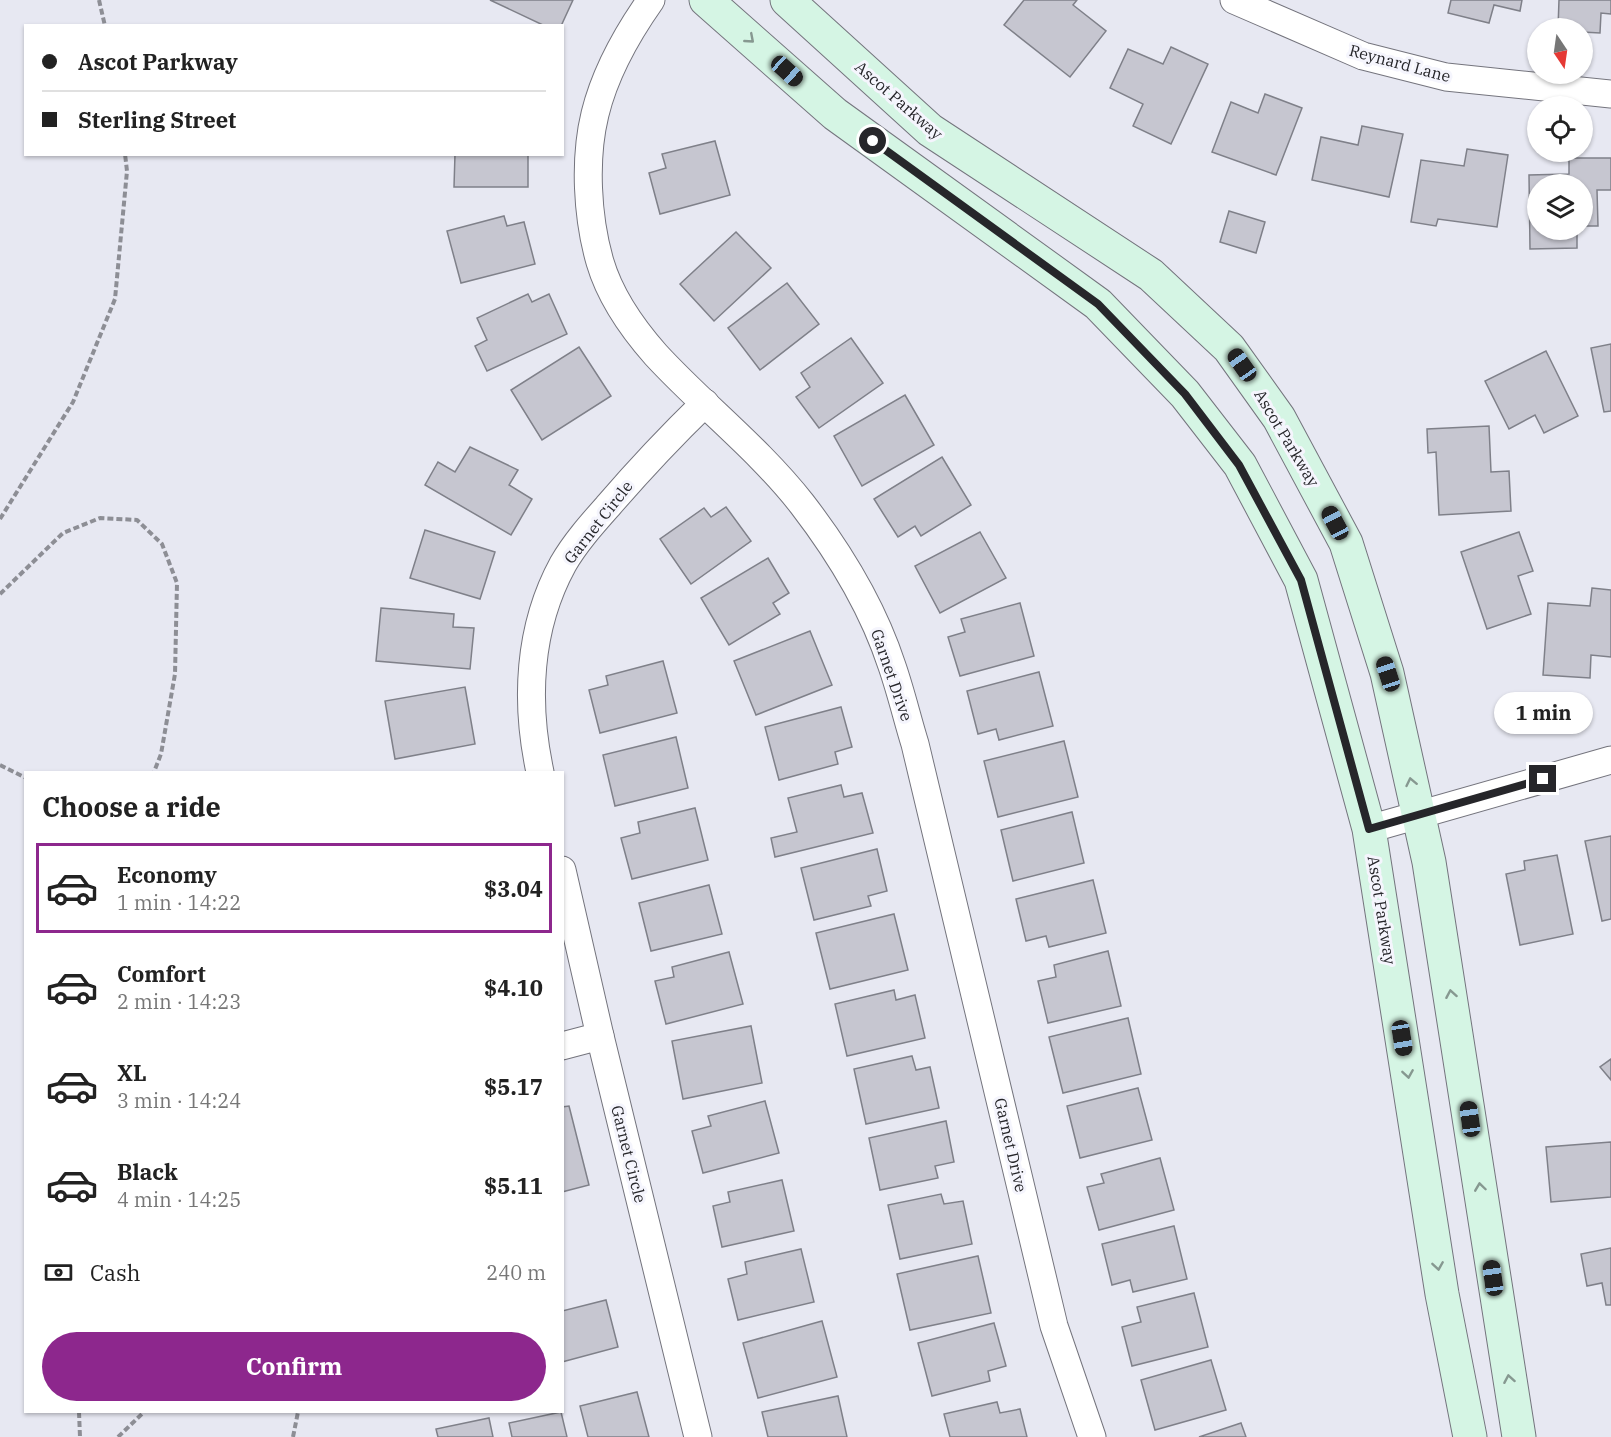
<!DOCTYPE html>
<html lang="en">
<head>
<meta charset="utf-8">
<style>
	body { margin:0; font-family:"IBM Plex Serif",serif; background:#f2f2f2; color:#222; height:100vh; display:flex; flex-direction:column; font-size:22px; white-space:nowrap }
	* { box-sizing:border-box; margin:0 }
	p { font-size:20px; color:#767676 }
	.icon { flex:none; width:33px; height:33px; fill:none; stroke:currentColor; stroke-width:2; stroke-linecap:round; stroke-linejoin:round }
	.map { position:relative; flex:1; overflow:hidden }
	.details { position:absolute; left:24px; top:771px; width:540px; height:642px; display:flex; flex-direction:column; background:#fff; border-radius:0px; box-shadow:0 2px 4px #0004 }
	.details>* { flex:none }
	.hud { position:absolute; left:24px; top:24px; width:540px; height:132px; border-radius:0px; box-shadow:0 2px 4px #0004; display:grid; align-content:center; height:132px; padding:0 18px; background:#fff }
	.needle { width:39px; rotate:167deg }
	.buttons { position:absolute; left:1527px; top:18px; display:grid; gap:12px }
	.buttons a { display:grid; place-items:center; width:66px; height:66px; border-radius:50%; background:#fff; box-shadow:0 2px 4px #0004; font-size:30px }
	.end { position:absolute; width:27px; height:27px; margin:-14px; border:8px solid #26262a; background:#fff; box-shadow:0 0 0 3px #fff }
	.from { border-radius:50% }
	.bubble { position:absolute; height:42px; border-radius:21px; background:#fff; box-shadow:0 2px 4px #0004; font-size:20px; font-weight:700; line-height:42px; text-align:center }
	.car { position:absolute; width:18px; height:36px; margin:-18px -9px; border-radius:8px; box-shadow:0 0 4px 2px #0007; background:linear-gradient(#222 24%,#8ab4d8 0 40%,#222 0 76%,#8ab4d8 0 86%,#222 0) }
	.hud b { display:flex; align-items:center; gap:21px; height:57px; font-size:22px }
	.hud b+b { border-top:2px solid #e0e0e0 }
	.hud i { width:15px; height:15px; background:#222 }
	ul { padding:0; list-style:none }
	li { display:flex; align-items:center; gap:18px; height:90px; margin:0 12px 9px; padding:0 6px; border:3px solid transparent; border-radius:0px }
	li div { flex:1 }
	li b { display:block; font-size:22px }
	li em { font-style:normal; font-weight:700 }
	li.selected { border-color:#8d278d }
	li>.icon { width:54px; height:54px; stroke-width:1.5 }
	h2 { padding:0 18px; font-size:27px; line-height:72px }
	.pay { display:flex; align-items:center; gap:15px; height:66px; padding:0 18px; font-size:22px }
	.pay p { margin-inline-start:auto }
	.primary-button { display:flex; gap:12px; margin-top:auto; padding:12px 18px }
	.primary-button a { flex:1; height:69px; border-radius:36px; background:#8d278d; color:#fff; font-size:24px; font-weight:700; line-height:69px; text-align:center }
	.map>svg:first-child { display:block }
</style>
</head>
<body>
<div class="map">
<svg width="1611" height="1437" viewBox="0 0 1611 1437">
	<rect width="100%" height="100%" fill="#e7e8f2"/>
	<g fill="#c6c6d0" stroke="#7f8089" stroke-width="1.5">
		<path d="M490,0h83l-12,26h-16z"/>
		<path d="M1024,0h53l-4,5 33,26 -36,46 -66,-52z"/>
		<path d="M1451,0h71l-2,11 -26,-6 -5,18 -41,-10z"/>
		<path d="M1559,0h52v14l-10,-1 -1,20 -18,-1v-4h-24z"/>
		<path d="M1171,47l37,17 -37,80 -38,-18 10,-22 -33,-16 18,-39 35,15z"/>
		<path d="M1265,94l37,14 -26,67 -64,-23 19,-50 27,11z"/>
		<path d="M1362,126l41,8 -14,63 -77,-17 9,-43 37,8z"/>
		<path d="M715,141l15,54 -70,19 -11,-41 17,-5 -4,-14z"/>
		<path d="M1467,149l41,6 -11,72 -59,-8 -2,7 -25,-4 10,-62 43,6z"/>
		<path d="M455,154h73v33h-74z"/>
		<path d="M1569,158h42v32h-14l1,36h-16v-42h-44v46h39v18l-47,1 -1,-74 40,-1z"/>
		<path d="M1229,211l36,11 -9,31 -36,-11z"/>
		<path d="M504,216l3,10 17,-4 11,42 -74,19 -14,-52z"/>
		<path d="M736,232l35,36 -57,53 -34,-37z"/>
		<path d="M787,283l32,41 -59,46 -32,-42z"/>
		<path d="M528,294l4,8 17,-8 18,40 -80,37 -12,-25 12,-6 -10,-22z"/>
		<path d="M851,338l32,45 -64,45 -23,-31 14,-10 -9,-14z"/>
		<path d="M1611,344v67l-7,1 -13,-64z"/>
		<path d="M579,347l32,49 -69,44 -31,-50z"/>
		<path d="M1546,351l32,65 -34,17 -9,-18 -26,14 -24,-48z"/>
		<path d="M905,395l29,50 -72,41 -28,-50z"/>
		<path d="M1489,426l2,46 18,-1 2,40 -72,4 -3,-63 -8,1 -1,-24z"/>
		<path d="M470,447l48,23 -9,15 23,14 -21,36 -86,-50 13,-23 17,10z"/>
		<path d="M942,457l29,48 -50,31 -6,-10 -17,11 -24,-38z"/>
		<path d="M726,507l25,34 -60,43 -31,-45 44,-31 7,9z"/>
		<path d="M425,530l70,22 -15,47 -70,-21z"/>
		<path d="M980,532l26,46 -66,35 -25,-47z"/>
		<path d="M1519,532l14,39 -15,5 13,38 -44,15 -26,-77z"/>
		<path d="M768,558l21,35 -16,10 7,11 -51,31 -28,-47z"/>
		<path d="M1592,588l19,2v67l-20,-2 -1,23 -47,-3 5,-72 42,3z"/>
		<path d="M1020,603l14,53 -74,20 -12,-39 17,-5 -4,-13z"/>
		<path d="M381,608l73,6 -1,13 21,1 -4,41 -94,-8z"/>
		<path d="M810,631l22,54 -76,30 -22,-54z"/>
		<path d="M663,661l14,52 -77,20 -11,-43 19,-5 -2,-9z"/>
		<path d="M1039,672l14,54 -54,14 -3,-11 -18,5 -11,-43z"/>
		<path d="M465,687l10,57 -80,15 -10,-58z"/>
		<path d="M841,707l11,40 -17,5 3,12 -59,16 -14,-53z"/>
		<path d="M676,737l12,51 -73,18 -12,-51z"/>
		<path d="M1064,741l14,56 -80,20 -14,-56z"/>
		<path d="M841,785l3,12 18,-4 11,40 -98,24 -4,-19 26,-6 -9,-34z"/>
		<path d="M695,808l13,52 -76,19 -11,-41 19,-5 -2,-11z"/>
		<path d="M1072,812l12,51 -71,18 -12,-51z"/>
		<path d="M1611,836v83l-9,2 -17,-80z"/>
		<path d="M877,849l10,42 -19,5 3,10 -57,14 -13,-52z"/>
		<path d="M1557,855l16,79 -53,11 -14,-71 19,-4 -1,-9z"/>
		<path d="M1093,880l13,53 -57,14 -3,-11 -20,5 -10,-42z"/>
		<path d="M709,885l13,49 -71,17 -12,-48z"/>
		<path d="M894,914l14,56 -78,19 -14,-56z"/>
		<path d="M1108,951l13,55 -73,17 -10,-42 18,-4 -2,-12z"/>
		<path d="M729,952l14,52 -77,20 -11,-43 19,-4 -2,-10z"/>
		<path d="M894,990l2,10 19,-5 10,43 -78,18 -12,-52z"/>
		<path d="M1128,1018l13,56 -78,19 -14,-56z"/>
		<path d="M751,1026l11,57 -79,16 -11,-58z"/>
		<path d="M912,1056l4,14 14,-3 9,41 -73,16 -12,-55z"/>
		<path d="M1611,1059v21l-11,-13z"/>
		<path d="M1138,1088l14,52 -72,18 -13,-52z"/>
		<path d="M765,1101l14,52 -76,20 -11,-42 19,-5 -3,-10z"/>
		<path d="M569,1106l20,79 -27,7v-85z"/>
		<path d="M946,1121l8,41 -19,4 3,12 -58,12 -11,-52z"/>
		<path d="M1611,1142v55l-60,5 -5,-55z"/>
		<path d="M1160,1158l14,52 -75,20 -12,-43 17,-4 -3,-9z"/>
		<path d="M782,1180l12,51 -72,16 -9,-41 17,-4 -2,-10z"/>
		<path d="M941,1194l3,10 19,-3 9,43 -72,15 -12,-54z"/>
		<path d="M1174,1226l13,53 -54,13 -3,-12 -18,5 -10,-41z"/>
		<path d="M1611,1248v57h-5l-4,-22 -15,3 -6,-32z"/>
		<path d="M801,1249l13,53 -76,18 -10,-41 19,-5 -2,-12z"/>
		<path d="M978,1256l13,57 -81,17 -13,-56z"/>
		<path d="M1194,1293l14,54 -76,19 -10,-39 19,-5 -4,-15z"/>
		<path d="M606,1300l12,47 -56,15v-51z"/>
		<path d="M822,1321l15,56 -79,21 -15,-55z"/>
		<path d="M994,1323l12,43 -18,5 2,10 -58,15 -14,-53z"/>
		<path d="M1211,1360l15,50 -71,20 -14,-50z"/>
		<path d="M637,1392l12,45h-61l-8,-31z"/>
		<path d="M838,1396l9,41h-79l-6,-25z"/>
		<path d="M997,1402l3,11 20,-4 7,28h-77l-6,-23z"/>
		<path d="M561,1412l6,25h-55l-3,-14z"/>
		<path d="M489,1418l4,19h-55l-2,-8z"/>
		<path d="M1241,1423l5,14h-47z"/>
	</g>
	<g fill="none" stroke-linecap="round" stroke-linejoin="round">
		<g stroke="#74747d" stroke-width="29">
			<g id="street">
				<path d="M651,0c-24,34 -46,73 -56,114 -11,45 -8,103 5,148 10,34 33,67 56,93 47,51 103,94 146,149 37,48 71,104 90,162 9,26 15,52 23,78l139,582 38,111"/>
				<path d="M1234,0l129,56 83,21 165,17"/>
				<path d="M540,772c-15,-70 -12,-144 23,-208 12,-21 29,-40 45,-58 31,-36 63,-70 97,-103"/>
				<path d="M1369,829l242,-69"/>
				<path d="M562,870l38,166 98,401"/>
				<path d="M562,1046l38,-10"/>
			</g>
		</g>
		<g stroke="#74747d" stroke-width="35">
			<g id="secondary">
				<path d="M706,0l129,114 263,190 87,90 55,71 61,115 68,249 73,465 28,143"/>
				<path d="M787,0l143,130 221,145 78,73 50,70 67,125 41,130 42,189 90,575"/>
			</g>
		</g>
		<g stroke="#8d8e95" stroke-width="4" stroke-dasharray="6 3" stroke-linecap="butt">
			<path d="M99,0l6,26"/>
			<path d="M0,519l73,-117 42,-103 12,-128 -2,-17"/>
			<path d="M0,594l63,-61 37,-15 37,2 25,24 15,39 -2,91 -14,80 -7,18"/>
			<path d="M0,765l26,13"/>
			<path d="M79,1412l1,25"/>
			<path d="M118,1437l26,-25"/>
			<path d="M293,1437l5,-25"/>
		</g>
		<use href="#street" stroke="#fff" stroke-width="27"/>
		<use href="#secondary" stroke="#d5f5e4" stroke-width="33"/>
	</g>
	<defs><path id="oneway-chevron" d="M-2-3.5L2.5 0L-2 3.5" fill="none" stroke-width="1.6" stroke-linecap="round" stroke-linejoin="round" transform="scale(1.5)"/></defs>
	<g stroke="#869890">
		<use href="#oneway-chevron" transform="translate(750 39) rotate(41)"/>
		<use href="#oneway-chevron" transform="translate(1411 782) rotate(-102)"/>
		<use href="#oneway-chevron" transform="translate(1451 994) rotate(-100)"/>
		<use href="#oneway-chevron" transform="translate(1408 1074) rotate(81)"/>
		<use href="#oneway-chevron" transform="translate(1480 1187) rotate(-98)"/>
		<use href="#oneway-chevron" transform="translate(1438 1266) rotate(81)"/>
		<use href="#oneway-chevron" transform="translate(1509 1379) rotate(-100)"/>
	</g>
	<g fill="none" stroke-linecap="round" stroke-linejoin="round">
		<path stroke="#26262a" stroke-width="8" d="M873,141l225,163 87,90 54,71 62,115 68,249 174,-50"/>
	</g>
	<g text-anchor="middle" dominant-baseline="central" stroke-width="6" stroke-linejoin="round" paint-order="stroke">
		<g font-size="16" fill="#26262a" stroke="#f5f5fd">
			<text transform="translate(1400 63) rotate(15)">Reynard Lane</text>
			<text transform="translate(899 100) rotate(41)">Ascot Parkway</text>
			<text transform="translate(1287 438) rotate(59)">Ascot Parkway</text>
			<text transform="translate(598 522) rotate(-52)">Garnet Circle</text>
			<text transform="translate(892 675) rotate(71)">Garnet Drive</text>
			<text transform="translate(1382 910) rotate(81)">Ascot Parkway</text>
			<text transform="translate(1011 1145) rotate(77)">Garnet Drive</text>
			<text transform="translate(629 1154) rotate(76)">Garnet Circle</text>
		</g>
	</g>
</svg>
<div class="buttons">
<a><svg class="needle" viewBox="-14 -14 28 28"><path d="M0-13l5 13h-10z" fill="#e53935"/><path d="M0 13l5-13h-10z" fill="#767676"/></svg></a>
<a><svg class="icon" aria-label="locate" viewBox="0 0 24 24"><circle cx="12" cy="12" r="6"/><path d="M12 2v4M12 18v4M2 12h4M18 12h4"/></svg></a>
<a><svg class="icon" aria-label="layers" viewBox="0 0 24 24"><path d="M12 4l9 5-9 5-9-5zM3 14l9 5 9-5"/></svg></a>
</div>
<i class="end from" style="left:873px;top:141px"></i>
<i class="end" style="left:1543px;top:779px"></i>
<div class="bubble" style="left:1494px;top:692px;width:99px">1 min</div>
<i class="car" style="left:787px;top:71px;rotate:132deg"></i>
<i class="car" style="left:1242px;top:365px;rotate:325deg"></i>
<i class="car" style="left:1335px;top:523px;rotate:332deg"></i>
<i class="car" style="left:1388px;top:674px;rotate:342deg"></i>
<i class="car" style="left:1402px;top:1038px;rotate:171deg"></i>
<i class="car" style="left:1470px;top:1119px;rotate:352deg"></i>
<i class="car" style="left:1493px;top:1278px;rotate:352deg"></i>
<div class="hud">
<b><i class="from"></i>Ascot Parkway</b>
<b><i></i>Sterling Street</b>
</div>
<section class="details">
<h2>Choose a ride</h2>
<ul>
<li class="selected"><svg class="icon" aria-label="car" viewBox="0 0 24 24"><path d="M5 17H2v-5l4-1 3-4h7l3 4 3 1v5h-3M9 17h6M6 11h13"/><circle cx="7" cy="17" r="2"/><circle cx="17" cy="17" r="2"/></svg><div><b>Economy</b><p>1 min · 14:22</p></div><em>$3.04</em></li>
<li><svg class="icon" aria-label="car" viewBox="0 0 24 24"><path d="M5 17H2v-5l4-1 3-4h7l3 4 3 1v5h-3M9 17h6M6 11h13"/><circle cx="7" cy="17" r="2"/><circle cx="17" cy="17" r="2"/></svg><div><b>Comfort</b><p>2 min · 14:23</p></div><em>$4.10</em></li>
<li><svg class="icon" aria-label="car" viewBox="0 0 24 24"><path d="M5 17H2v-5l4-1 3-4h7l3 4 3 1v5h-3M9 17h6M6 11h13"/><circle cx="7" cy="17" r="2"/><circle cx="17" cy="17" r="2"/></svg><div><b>XL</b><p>3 min · 14:24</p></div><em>$5.17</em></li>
<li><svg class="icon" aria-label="car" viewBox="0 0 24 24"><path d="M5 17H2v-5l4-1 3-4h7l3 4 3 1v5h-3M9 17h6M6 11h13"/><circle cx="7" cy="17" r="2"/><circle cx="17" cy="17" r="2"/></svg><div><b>Black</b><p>4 min · 14:25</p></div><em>$5.11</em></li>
</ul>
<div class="pay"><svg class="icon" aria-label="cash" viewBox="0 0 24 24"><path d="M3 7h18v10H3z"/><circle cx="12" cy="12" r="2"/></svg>Cash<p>240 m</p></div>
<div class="primary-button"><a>Confirm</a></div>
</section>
</div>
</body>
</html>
